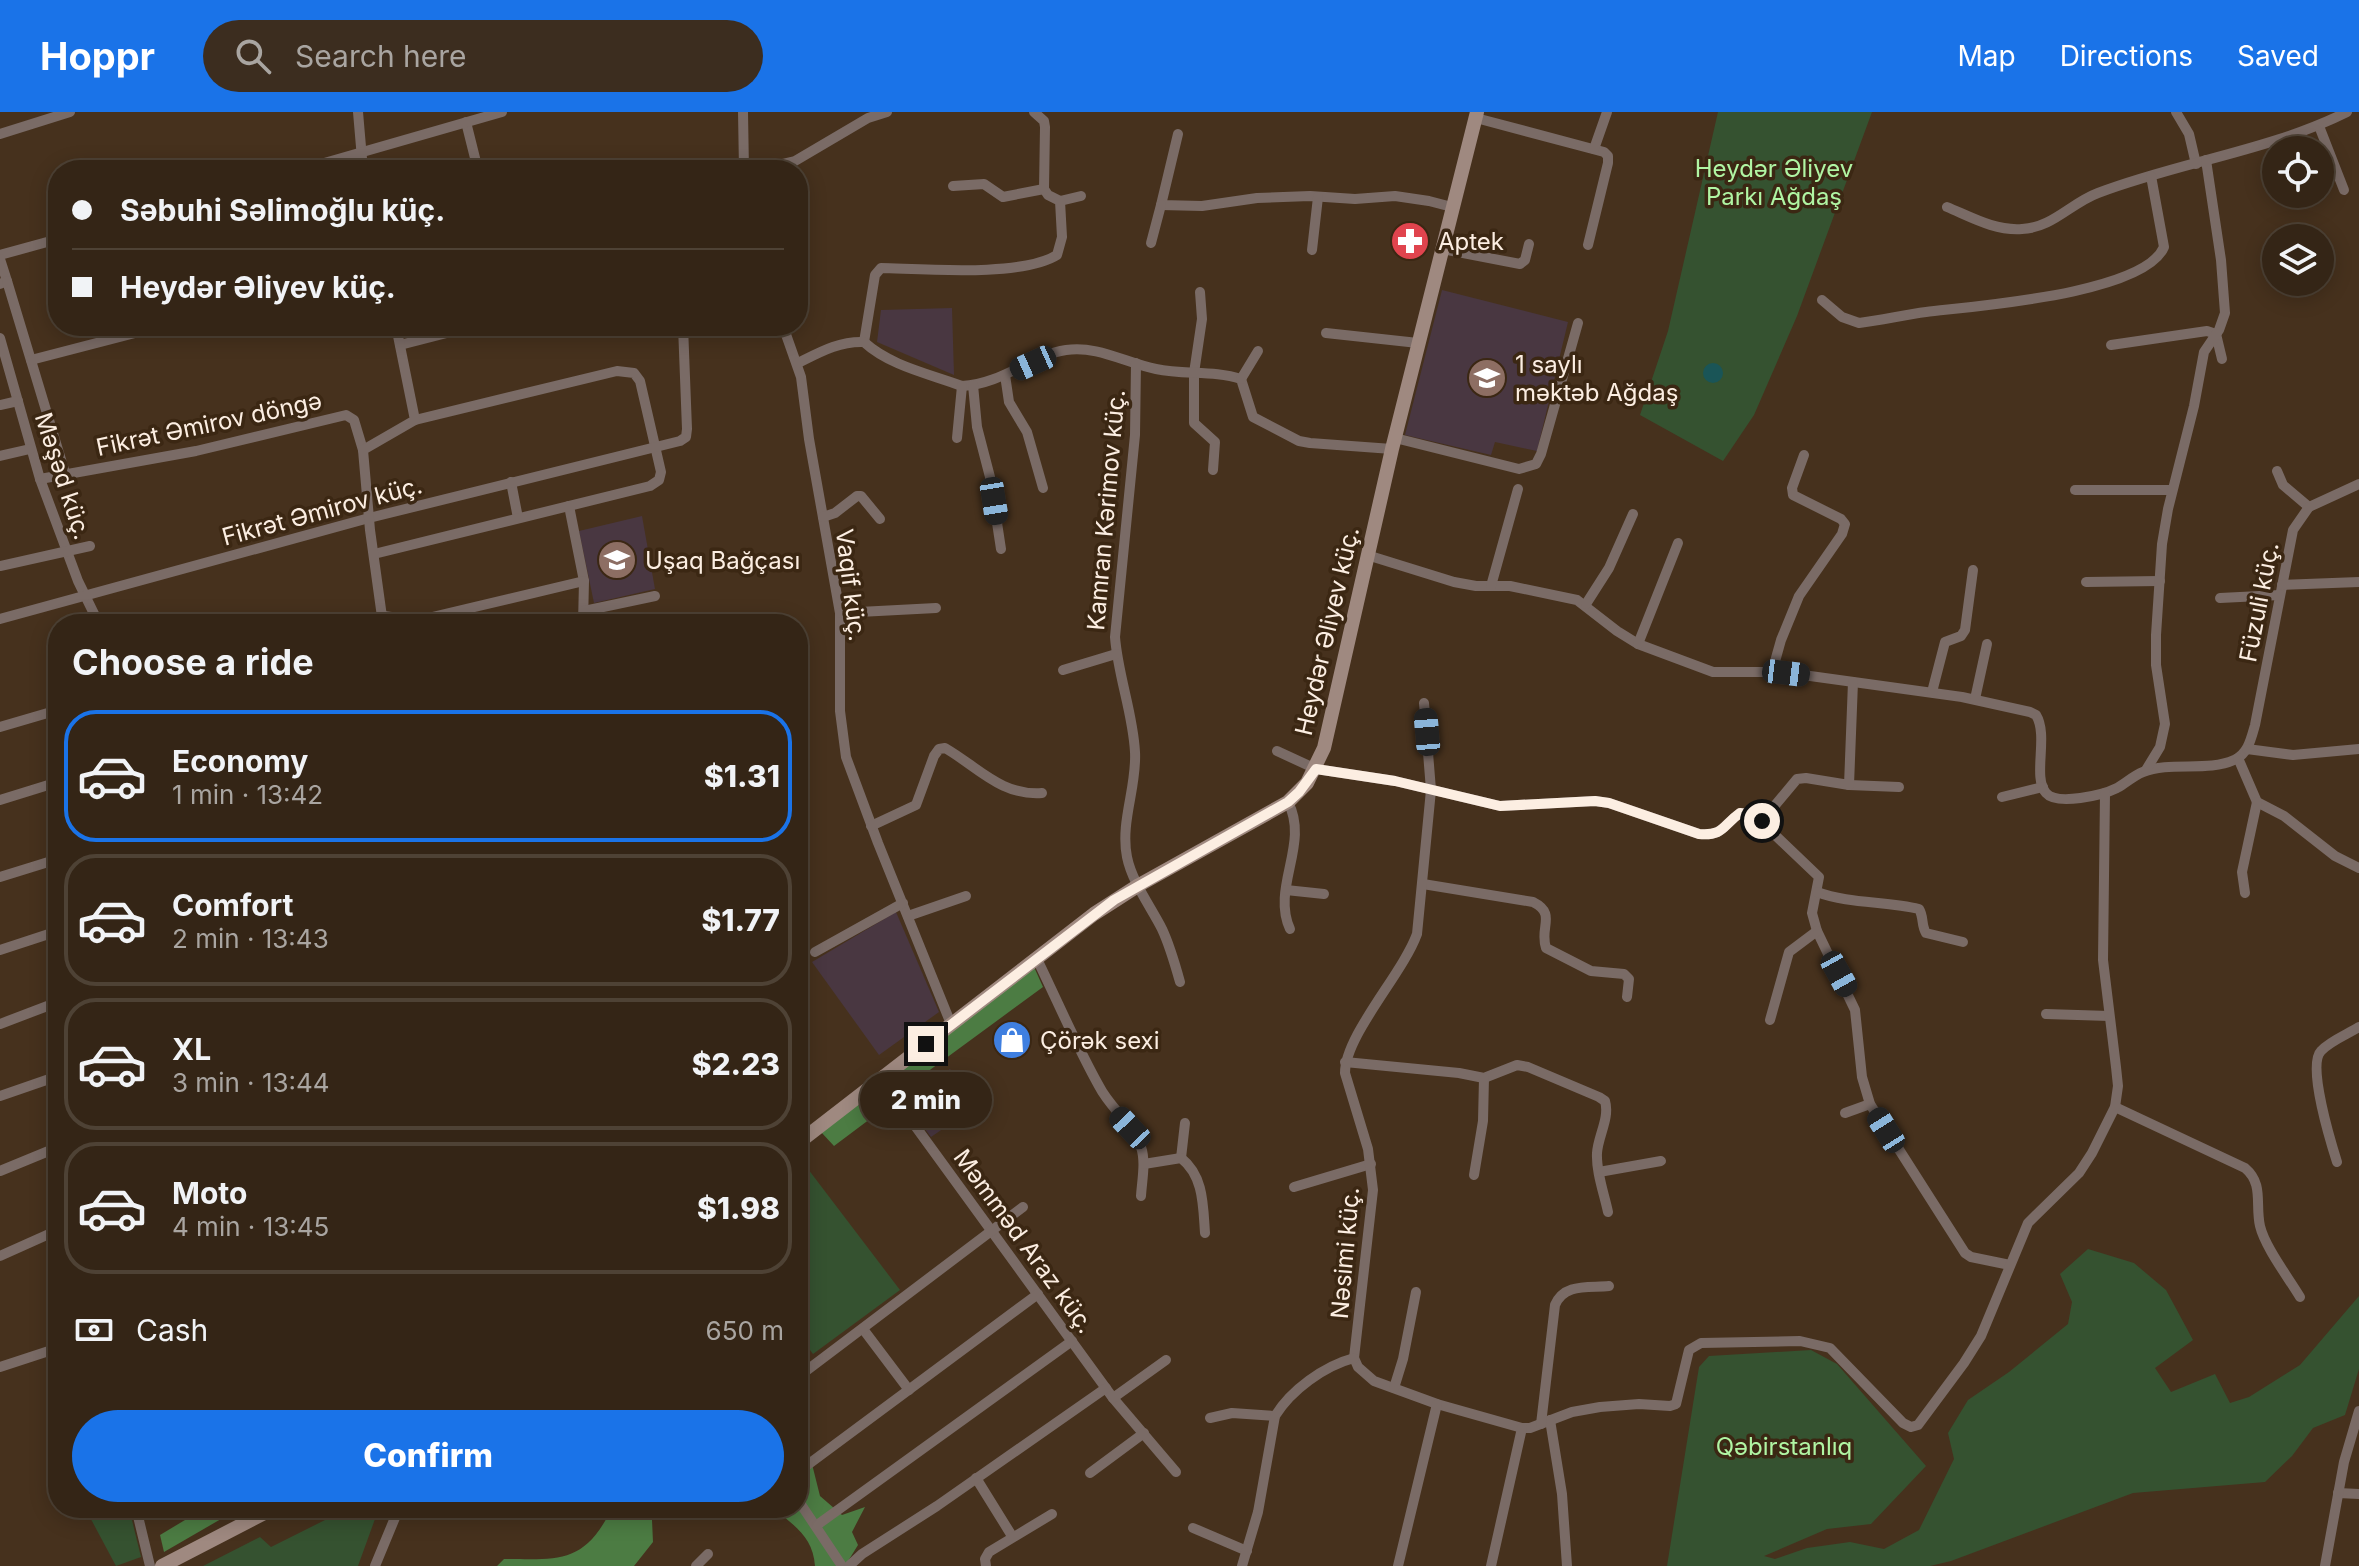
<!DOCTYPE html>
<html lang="en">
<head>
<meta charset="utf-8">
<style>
	body { margin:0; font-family:Inter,sans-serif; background:#3c2d1f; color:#f1f3f6; height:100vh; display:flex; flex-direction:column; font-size:30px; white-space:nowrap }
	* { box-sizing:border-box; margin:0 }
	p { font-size:26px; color:#a9a5a1 }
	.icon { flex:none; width:44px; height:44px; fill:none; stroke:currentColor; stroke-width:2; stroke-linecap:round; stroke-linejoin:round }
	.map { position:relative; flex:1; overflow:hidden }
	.details { position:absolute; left:48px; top:502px; width:760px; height:904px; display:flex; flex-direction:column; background:#342516; border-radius:32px; box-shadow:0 4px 20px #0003,0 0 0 2px #4e4235 }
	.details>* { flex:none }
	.hud { position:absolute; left:48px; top:48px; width:760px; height:176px; border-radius:32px; box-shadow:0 4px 20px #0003,0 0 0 2px #4e4235; display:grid; align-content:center; height:176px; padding:0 24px; background:#342516 }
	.tools { position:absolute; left:2262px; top:24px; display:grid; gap:16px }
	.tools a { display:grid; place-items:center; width:72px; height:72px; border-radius:50%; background:#342516; box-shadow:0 4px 20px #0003,0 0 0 2px #4e4235; font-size:40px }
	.end { position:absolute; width:36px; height:36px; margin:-18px; border:10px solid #fceee2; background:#111; box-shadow:0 0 0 4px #111 }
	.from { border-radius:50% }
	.bubble { position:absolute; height:56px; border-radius:28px; background:#342516; box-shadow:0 4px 20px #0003,0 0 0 2px #4e4235; font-size:26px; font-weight:800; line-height:56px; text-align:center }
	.car { position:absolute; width:24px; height:48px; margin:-24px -12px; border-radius:10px; box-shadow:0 0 6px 2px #0007; background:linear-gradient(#222 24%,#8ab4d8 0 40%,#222 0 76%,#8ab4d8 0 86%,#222 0) }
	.hud b { display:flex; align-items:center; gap:28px; height:76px; font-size:30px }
	.hud b+b { border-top:2px solid #4e4235 }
	.hud i { width:20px; height:20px; background:#f1f3f6 }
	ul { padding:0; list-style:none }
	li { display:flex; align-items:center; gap:24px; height:132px; margin:0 16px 12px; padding:0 8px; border:4px solid #4e4235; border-radius:32px }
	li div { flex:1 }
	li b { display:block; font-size:30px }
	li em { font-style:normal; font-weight:800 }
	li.active { border-color:#1a73e8 }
	li>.icon { width:72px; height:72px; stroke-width:1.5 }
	h2 { padding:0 24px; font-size:36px; line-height:96px }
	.pay { display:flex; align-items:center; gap:20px; height:88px; padding:0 24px; font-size:30px }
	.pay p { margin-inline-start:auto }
	.button { display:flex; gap:16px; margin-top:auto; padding:16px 24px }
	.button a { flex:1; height:92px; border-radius:48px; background:#1a73e8; color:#fff; font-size:32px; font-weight:800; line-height:92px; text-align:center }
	header { display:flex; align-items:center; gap:48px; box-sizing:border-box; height:112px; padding:0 40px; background:#1a73e8; color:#fff }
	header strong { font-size:38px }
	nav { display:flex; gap:44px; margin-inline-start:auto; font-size:28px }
	.search { width:560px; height:72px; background:#3c2d1f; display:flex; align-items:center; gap:20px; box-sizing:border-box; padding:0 28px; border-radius:44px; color:#a9a5a1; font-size:30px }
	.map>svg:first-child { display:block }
</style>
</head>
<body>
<header>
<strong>Hoppr</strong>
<div class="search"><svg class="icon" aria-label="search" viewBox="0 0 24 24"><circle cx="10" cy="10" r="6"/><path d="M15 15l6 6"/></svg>Search here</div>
<nav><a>Map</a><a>Directions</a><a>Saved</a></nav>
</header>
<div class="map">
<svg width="2359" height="1454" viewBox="0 0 2359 1454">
	<rect width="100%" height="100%" fill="#46311d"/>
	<g fill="#493741">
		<path d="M1442,178l126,32 -31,129 -42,-9 -4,13 -86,-20z"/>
		<path d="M952,196l2,67 -77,-33 4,-32z"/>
		<path d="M642,404l13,73 -61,14 -15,-72z"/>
		<path d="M896,800l43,100 -60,43 -67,-93z"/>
		<path d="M950,957l26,37 -45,31 -27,-36z"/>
	</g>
	<g fill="#355230">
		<path d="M1718,0h154l-75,204 -43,99 -31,46 -83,-46 28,-84z"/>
		<path d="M808,1057l92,121 -87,64 -15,-20v-157z"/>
		<path d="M2088,1137l46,14 32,27 27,50 -38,28 16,24 44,-18 15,29 19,-6 51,-32 59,-69v73l-14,46 -32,13 -21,28 -27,26 -132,11 -182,68 -21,5h-263l32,-199 10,-11 102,-6 26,14 89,102 -55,58 -44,5 -63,27 11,3 32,-11 43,-6 34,7 35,-19 35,-71 -6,-26 20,-33 41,-28 59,-48 4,-22 -12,-28z"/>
		<path d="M85,1396h44l12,49 -25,9z"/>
		<path d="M349,1396h30l-21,58h-155l57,-29 11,10z"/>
	</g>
	<g fill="#4c7c43">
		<path d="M1034,855l9,20 -120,88 -8,-4 -13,11 4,10 -72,54 -13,-14z"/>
		<path d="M798,1312l9,20 13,52 22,19 23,-8 -13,25 6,13 -13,21h-30c-2,-29 -20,-40 -42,-58h25z"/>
		<path d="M205,1396h35l-76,44 -4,-17z"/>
		<path d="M612,1396h45l-5,12 1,22 -19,24h-137l7,-7c55,0 80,6 108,-51z"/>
	</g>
	<circle fill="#1a5557" cx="1713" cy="261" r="10"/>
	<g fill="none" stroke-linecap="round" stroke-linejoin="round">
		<g stroke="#7a6b66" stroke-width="10">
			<path d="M358,0l5,58"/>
			<path d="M743,0l1,58"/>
			<path d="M2176,0l13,22 7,30"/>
			<path d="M1476,6l128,34 4,4v7l-20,82"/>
			<path d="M466,10l12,48"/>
			<path d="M2319,14l25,64"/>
			<path d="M0,22l70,-22"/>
			<path d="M1178,22l-17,71 41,1 55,-8 53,-2 45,3 40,-3 34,5 23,6"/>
			<path d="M1594,37l13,-37"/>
			<path d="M300,58l202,-58"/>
			<path d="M756,58l39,-9 73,-43 19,-6"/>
			<path d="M953,74l31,-2 19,13 41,-8"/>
			<path d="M1060,89l21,-5"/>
			<path d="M1947,95c24,10 48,24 75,22 30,-1 49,-26 76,-36 81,-31 171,-42 249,-81"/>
			<path d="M1151,131l10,-38"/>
			<path d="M1442,137l78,15 5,-4 4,-16"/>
			<path d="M1312,138l6,-53"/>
			<path d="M0,143l58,-16"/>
			<path d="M0,147l7,22 -7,3"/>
			<path d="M7,169l58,192"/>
			<path d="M1200,180l2,27 -8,54v50l21,19 -2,28"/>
			<path d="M1822,188l20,17 17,6c23,-3 45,-8 67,-11 49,-6 218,-18 238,-65l-13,-71"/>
			<path d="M783,214l18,51 8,62 31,174v98l6,46 32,86 73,181"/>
			<path d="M1326,221l92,10"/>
			<path d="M0,226l40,141 38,102 21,43"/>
			<path d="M864,230l11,-67 6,-7c43,1 141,9 176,-13l5,-18 -2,-36 -12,-6 -4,-6 1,-62 -1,-6 -10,-9"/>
			<path d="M400,233l74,-19"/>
			<path d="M2111,233l96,-14 9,3 6,25"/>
			<path d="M31,248l131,-34"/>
			<path d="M798,251c22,-11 41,-22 66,-21 26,24 66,32 98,44 41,-2 69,-31 104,-36 31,-5 60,13 90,19 28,6 58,1 85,10l12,38 46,24 11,2 82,6"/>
			<path d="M1136,251l-1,72 -20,202c3,39 18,76 20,115 2,35 -15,70 -8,105 5,25 24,50 35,72 8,17 13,35 18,53"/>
			<path d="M1005,263l4,27 18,30 16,56"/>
			<path d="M1241,267l17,-28"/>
			<path d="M973,273l4,42 13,50 11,72"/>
			<path d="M0,293l18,-4"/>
			<path d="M957,326l5,-52"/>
			<path d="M1395,326l124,31 17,-5 5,-10 37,-131"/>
			<path d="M0,344l30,-7"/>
			<path d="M2277,359l6,14 26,22"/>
			<path d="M40,367l156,-28 150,-36 8,5 9,30"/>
			<path d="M511,370l7,36"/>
			<path d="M2075,378h97"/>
			<path d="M569,394l15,75 -1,43"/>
			<path d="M823,405l12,-4 22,-17h4l19,23"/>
			<path d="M374,442l276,-68 9,-6 2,-8 -21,-91 -6,-8 -17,-2 -202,49"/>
			<path d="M1367,443l87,27 22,4h34l67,14 40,31 21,13 75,28h59l31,3 159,22 68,15 6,3c13,21 -4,62 10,78 11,13 57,2 71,-5 9,-5 16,-12 26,-16 27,-11 65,0 91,-12 14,-6 17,-21 21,-35l38,-195 16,-23 50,-23"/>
			<path d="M0,454l90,-20"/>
			<path d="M2086,470l74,-1"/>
			<path d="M2282,473l77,-3"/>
			<path d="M1491,474l27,-97"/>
			<path d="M2220,486l60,-3"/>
			<path d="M1586,492l23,-36 24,-54"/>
			<path d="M584,499l71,-15"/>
			<path d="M840,501l96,-5"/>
			<path d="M384,504l22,3 22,-1 156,-37"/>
			<path d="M0,507l369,-101 311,-77 6,-4 1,-8 -4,-103"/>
			<path d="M383,512l-13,-94 -7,-80 52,-30 -19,-94"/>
			<path d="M1638,532l40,-101"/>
			<path d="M1063,558l53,-16"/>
			<path d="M1772,560l9,-32 18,-44 43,-62 3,-10 -4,-5 -48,-24 -1,-7 12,-33"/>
			<path d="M1932,580l13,-50 16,-6 4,-6 8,-60"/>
			<path d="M1975,587l12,-55"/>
			<path d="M0,615l58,-17"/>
			<path d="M2247,637l46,6 66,-6"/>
			<path d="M1277,639l39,18 79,12 105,25 95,-5 14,2 90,31c25,2 23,-8 41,-21l14,2 65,62 -7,36 5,18 38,79 7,67 8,27 95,149 6,4 39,8"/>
			<path d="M2238,646l19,44 27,14 51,40 24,12"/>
			<path d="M2146,658l14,-23 5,-23 -9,-59v-30l6,-91 6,-35 26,-103 10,-54 15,-22 6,-17 -4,-53 -15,-100"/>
			<path d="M1849,673l50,2"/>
			<path d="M2002,685l41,-10"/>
			<path d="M0,688l58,-18"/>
			<path d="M1288,690c22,42 -17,85 2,127"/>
			<path d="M1762,709l35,-42 9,-1 43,7 4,-103"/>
			<path d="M871,714l45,-21 18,-49 5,-7 6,-1c33,19 56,48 97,45"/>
			<path d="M0,765l58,-18"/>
			<path d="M1423,772l110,18c24,12 6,25 13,46l45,23 33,3 5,5 -2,18"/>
			<path d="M1286,778l38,4"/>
			<path d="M1817,780c32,12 69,9 102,17 5,8 2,16 7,24l37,9"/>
			<path d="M2245,781l-3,-21 15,-70"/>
			<path d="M908,804l58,-20"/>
			<path d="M0,838l58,-19"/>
			<path d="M815,840l88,-49"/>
			<path d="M1036,845c21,43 40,88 63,129 11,22 34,38 42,61 5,15 1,33 0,49"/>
			<path d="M2046,902l63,2"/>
			<path d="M1770,908l19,-68 28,-21"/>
			<path d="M0,912l58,-22"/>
			<path d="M1345,950l114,11 25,5 33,-13 11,2 71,30 6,4c5,17 -7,35 -8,52 -1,19 7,40 11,59"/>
			<path d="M58,963c-6,30 -5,57 0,87"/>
			<path d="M881,967l232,319 63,74"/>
			<path d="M0,984l58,-20"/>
			<path d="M2115,995l130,61c19,16 10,36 15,58 5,21 28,51 40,71"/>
			<path d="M1845,1001l25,-9"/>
			<path d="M798,1014l8,11"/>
			<path d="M1181,1046l4,-35"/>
			<path d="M2337,1050c-6,-19 -30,-97 -16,-111 9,-10 27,-17 38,-24"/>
			<path d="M1144,1052l37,-6c23,18 22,48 24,75"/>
			<path d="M0,1059l56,-23"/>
			<path d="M1599,1060l62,-11"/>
			<path d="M1474,1063l9,-54 1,-43"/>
			<path d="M1294,1075l77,-23"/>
			<path d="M0,1144l58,-26"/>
			<path d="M863,1217l46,61"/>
			<path d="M1354,1246l4,9 16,14 63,23 85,24h8l42,-16 28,-5 39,-3 31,2 6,-2 13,-54 12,-7 99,-2 30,7 73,75 8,4 7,-2 46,-62 17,-27 47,-113 51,-50 13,-20 23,-46 3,-21 -2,-19 -13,-107 2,-167"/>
			<path d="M1354,1246l19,-168 -5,-41 -23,-76c0,-38 57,-98 72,-139l14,-144 -7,-87"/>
			<path d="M0,1255l58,-19"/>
			<path d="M798,1265l225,-170"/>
			<path d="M1394,1276l9,-29 13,-67"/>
			<path d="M1113,1286l53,-38"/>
			<path d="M1210,1306l22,-5 43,3"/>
			<path d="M1550,1308l12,74 5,72"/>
			<path d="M1541,1312l14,-119c9,-22 33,-17 54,-19"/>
			<path d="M798,1360l240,-178"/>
			<path d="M1090,1361l54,-40"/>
			<path d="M976,1366l36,58"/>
			<path d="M2338,1381l21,1"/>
			<path d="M798,1388l44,66"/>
			<path d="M136,1396l14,58"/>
			<path d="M817,1413l255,-184"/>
			<path d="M1193,1416l54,23"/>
			<path d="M375,1454l24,-58"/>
			<path d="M696,1454l12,-12"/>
			<path d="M849,1454l13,-12 75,-48 169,-118"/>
			<path d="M986,1454l-1,-7 4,-7 63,-38"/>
			<path d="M1242,1454l16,-54 17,-96c16,-26 49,-50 79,-58"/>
			<path d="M1398,1454l39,-162"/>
			<path d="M1491,1454l31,-138"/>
			<path d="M2325,1454l19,-104 15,-51"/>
		</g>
		<g stroke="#9f8980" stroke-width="14">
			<path d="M798,1031l296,-229 45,-29 149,-83 19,-19 17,-35 68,-299 85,-337"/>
			<path d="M162,1454l112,-58"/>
		</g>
	</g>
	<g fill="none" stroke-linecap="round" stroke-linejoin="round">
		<path stroke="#fceee2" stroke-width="10" d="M926,932l188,-144 174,-98 11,-10 17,-23 79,12 105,25 95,-5 14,2 90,31c25,2 23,-8 41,-21l14,2 8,6"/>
	</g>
	<defs>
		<g id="pharmacy-disc" transform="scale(2)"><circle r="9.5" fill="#e0444e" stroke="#3b2713"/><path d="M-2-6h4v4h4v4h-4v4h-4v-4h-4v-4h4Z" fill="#fff"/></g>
		<g id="school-disc" transform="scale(2)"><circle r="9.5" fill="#8d6e63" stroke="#3b2713"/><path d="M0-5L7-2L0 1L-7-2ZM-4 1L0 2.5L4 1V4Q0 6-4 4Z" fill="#fff"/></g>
		<g id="shop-disc" transform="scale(2)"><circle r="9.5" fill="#3f7fe0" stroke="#3b2713"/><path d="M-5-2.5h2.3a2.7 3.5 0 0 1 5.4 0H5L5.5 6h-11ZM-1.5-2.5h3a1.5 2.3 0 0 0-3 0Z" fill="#fff"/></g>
	</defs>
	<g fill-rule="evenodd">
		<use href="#pharmacy-disc" x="1410" y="129"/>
		<use href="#school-disc" x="1487" y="266"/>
		<use href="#school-disc" x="617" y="448"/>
		<use href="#shop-disc" x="1012" y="928"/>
	</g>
	<g text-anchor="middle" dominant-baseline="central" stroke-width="7" stroke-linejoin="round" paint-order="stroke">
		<g font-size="24" fill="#b0f5a3" stroke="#3b2713">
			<text x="1774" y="56">Heydər Əliyev<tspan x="1774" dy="28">Parkı Ağdaş</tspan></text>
			<text x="1784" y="1334">Qəbirstanlıq</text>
		</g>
		<g font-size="24" fill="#fceee2" stroke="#3b2713" text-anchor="start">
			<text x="1438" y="129">Aptek</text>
			<text x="1515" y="252">1 saylı<tspan x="1515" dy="28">məktəb Ağdaş</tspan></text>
			<text x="645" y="448">Uşaq Bağçası</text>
			<text x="1040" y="928">Çörək sexi</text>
		</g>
		<g font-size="24" fill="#fceee2" stroke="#3b2713">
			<text transform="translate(209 312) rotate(-12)">Fikrət Əmirov döngə</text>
			<text transform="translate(63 364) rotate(72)">Məşəd küç.</text>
			<text transform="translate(1106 398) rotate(-85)">Kamran Kərimov küç.</text>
			<text transform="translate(322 399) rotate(-15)">Fikrət Əmirov küç.</text>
			<text transform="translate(851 473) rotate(83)">Vaqif küç.</text>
			<text transform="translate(2259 490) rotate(-79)">Füzuli küç.</text>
			<text transform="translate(1327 519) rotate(-77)">Heydər Əliyev küç.</text>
			<text transform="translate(1024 1129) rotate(54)">Məmməd Araz küç.</text>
			<text transform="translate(1345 1141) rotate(-85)">Nəsimi küç.</text>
		</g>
	</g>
</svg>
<div class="tools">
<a><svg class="icon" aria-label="locate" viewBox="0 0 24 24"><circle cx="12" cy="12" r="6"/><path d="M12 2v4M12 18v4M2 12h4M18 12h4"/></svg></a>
<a><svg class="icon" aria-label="layers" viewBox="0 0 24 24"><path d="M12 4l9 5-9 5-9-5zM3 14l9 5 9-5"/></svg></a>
</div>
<i class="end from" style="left:1762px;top:709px"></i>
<i class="end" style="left:926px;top:932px"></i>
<div class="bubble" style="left:860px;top:960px;width:132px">2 min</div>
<i class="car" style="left:1033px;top:251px;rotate:246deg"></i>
<i class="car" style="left:994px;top:389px;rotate:171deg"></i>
<i class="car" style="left:1786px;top:561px;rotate:97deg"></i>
<i class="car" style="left:1427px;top:620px;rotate:355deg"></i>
<i class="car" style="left:1839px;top:862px;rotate:151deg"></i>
<i class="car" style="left:1130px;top:1016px;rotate:317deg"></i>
<i class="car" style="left:1886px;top:1018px;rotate:328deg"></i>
<div class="hud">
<b><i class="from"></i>Səbuhi Səlimoğlu küç.</b>
<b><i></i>Heydər Əliyev küç.</b>
</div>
<section class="details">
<h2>Choose a ride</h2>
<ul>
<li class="active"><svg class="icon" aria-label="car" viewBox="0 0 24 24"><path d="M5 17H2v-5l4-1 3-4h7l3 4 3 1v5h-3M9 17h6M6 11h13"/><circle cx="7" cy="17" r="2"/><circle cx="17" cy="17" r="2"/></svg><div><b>Economy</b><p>1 min · 13:42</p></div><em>$1.31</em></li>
<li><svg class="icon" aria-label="car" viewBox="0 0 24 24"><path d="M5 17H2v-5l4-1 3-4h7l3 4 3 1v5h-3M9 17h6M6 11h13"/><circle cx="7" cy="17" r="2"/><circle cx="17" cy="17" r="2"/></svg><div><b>Comfort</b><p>2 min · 13:43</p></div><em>$1.77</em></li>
<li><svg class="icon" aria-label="car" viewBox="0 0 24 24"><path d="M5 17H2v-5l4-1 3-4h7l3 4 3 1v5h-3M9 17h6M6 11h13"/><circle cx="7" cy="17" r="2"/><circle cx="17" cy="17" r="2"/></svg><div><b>XL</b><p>3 min · 13:44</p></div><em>$2.23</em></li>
<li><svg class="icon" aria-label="car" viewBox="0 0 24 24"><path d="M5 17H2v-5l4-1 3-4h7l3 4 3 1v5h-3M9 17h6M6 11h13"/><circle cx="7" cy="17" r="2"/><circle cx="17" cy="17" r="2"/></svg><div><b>Moto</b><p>4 min · 13:45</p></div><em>$1.98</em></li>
</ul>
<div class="pay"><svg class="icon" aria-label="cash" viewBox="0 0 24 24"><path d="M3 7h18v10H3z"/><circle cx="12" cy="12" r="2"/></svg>Cash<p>650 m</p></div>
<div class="button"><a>Confirm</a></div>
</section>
</div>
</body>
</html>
